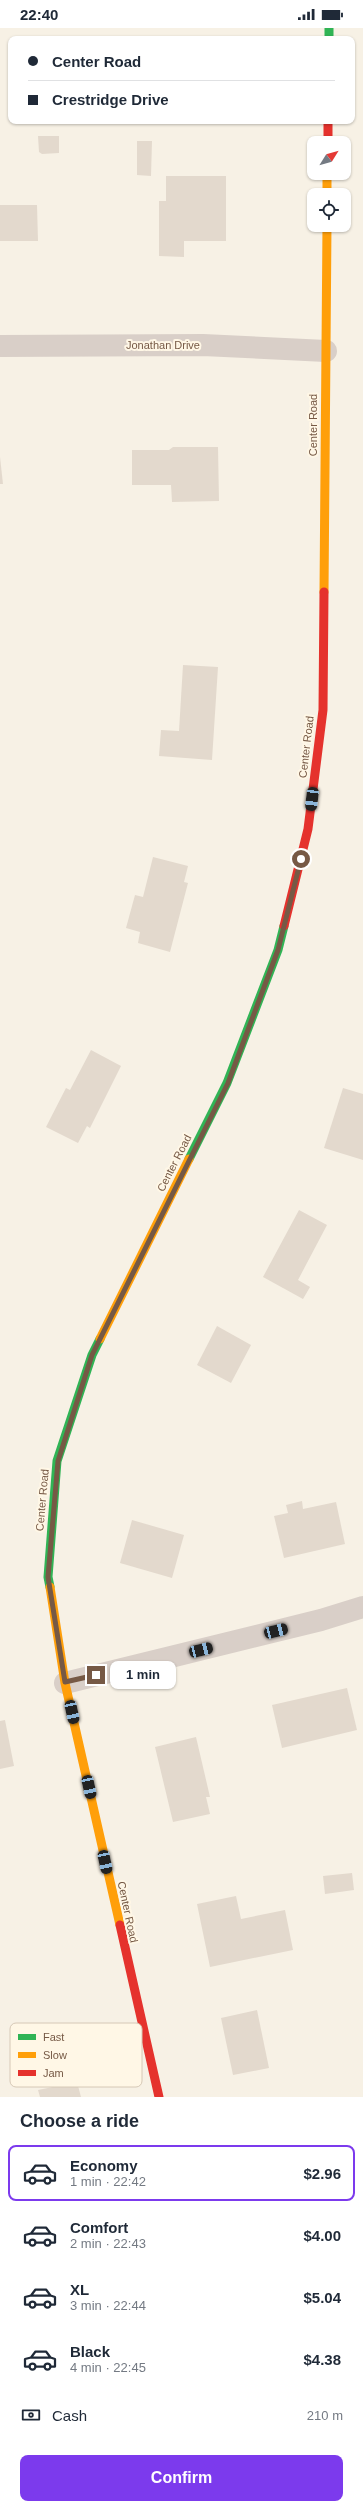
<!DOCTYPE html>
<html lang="en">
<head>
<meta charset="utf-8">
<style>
	body { margin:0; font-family:Arial,sans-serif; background:#f6f6f7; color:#1f2937; height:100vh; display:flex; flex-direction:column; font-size:15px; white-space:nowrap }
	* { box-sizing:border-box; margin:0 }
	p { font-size:13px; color:#747a83 }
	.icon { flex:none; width:22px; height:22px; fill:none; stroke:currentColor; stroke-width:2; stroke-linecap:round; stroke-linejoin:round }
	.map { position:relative; height:2069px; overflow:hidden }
	.drawer { display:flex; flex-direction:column; background:#fff; flex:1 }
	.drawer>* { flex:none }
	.banner { position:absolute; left:8px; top:8px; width:347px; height:88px; border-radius:8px; box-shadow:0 1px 3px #0004; display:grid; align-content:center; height:88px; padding:0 20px; background:#fff }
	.needle { width:26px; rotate:53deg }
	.fabs { position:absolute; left:307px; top:108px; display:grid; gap:8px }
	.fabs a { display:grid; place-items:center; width:44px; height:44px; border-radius:8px; background:#fff; box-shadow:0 1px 3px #0004; font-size:20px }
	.end { position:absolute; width:18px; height:18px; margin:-9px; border:5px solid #765945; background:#fff; box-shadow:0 0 0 2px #fff }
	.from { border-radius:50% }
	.bubble { position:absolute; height:28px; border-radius:8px; background:#fff; box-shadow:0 1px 3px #0004; font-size:13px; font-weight:700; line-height:28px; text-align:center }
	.car { position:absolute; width:12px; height:24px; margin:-12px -6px; border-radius:5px; box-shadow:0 0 3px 1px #0007; background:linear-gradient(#222 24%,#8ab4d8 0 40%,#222 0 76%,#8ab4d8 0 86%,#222 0) }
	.banner b { display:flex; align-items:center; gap:14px; height:38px; font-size:15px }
	.banner b+b { border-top:1px solid #e0e1e3 }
	.banner i { width:10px; height:10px; background:#1f2937 }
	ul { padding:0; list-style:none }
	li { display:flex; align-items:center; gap:12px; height:56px; margin:0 8px 6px; padding:0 12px; border:2px solid transparent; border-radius:8px }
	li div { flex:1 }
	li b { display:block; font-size:15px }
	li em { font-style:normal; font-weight:700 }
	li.current { border-color:#7c3aed }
	li>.icon { width:36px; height:36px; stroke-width:1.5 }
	h2 { padding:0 20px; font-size:18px; line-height:48px }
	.pay { display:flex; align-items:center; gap:10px; height:44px; padding:0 20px; font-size:15px }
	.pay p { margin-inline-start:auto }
	.cta { display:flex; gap:8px; margin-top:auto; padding:8px 20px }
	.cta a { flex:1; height:46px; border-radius:8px; background:#7c3aed; color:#fff; font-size:16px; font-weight:700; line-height:46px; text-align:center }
	.status { display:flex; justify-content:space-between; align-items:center; height:28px; padding:0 20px; background:#fff; direction:ltr }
	.status svg { height:11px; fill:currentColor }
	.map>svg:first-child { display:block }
</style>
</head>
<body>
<div class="status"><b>22:40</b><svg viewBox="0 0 49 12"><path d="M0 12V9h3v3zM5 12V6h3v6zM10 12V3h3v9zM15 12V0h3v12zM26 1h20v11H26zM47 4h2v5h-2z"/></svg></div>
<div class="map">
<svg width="363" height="2069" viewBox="0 0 363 2069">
	<rect width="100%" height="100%" fill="#f7f1e5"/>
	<g fill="#e3d9cd">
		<path d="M38,108h21v17l-17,1 -3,-2z"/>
		<path d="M137,113h15l-1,35 -14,-1z"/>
		<path d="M166,148h60v65h-42v16l-25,-1v-55h7z"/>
		<path d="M0,177h37l1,36h-38z"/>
		<path d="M173,419h45l1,54 -47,1 -1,-17h-39v-35h37z"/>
		<path d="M0,429l3,27h-3z"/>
		<path d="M183,637l35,2 -6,93 -53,-4 2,-26 18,1z"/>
		<path d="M153,829l35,9 -4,16 4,1 -18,69 -32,-9 2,-11 -14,-4 9,-33 8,2z"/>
		<path d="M91,1022l30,16 -31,62 -3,-2 -9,17 -32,-16 20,-39 4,2z"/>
		<path d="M343,1060l20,6v66l-39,-12z"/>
		<path d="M299,1182l28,15 -29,55 12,7 -7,12 -40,-22z"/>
		<path d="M217,1298l34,19 -20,38 -34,-18z"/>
		<path d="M302,1473l1,8 33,-7 9,42 -61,14 -10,-42 14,-3 -2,-8z"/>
		<path d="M132,1492l52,15 -12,43 -52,-15z"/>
		<path d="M347,1660l10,42 -75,18 -10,-43z"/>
		<path d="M5,1692l9,46 -14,3v-48z"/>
		<path d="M196,1709l14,60h-4l4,17 -37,8 -18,-75z"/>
		<path d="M352,1845l2,17 -29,4 -2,-18z"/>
		<path d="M236,1868l5,23 44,-9 8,40 -83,17 -13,-63z"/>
		<path d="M257,1982l12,58 -36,7 -12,-57z"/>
		<path d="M77,2054l4,15h-41l-2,-7z"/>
	</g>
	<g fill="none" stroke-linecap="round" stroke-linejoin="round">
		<g stroke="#d9cfc8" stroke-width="22">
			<path d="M0,318l203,-1 123,6"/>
			<path d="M65,1655l256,-63 42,-13"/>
		</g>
		<g stroke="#30b455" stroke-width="9">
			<path d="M329,0v11"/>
			<path d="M189,1131l38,-76 51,-133 6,-24"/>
			<path d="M50,1559l-2,-10 9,-116 35,-106 8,-16"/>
		</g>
		<g stroke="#ff9f0a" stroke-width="9">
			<path d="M327,145v22"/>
			<path d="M324,564l3,-367"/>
			<path d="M100,1311l89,-180"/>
			<path d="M50,1559l15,96 55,242"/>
		</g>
		<g stroke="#e5322d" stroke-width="9">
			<path d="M328,93v22"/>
			<path d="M284,898l24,-97 15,-119 1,-118"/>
			<path d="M120,1897l39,172"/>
		</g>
	</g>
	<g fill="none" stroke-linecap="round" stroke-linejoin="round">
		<path stroke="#765945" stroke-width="5" d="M96,1647l-31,7 -17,-105 10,-116 34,-106 136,-272 50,-133 23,-91"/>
	</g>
	<g text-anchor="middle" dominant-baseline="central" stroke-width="4" stroke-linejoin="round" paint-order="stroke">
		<g font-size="11" fill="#765945" stroke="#fff7e6">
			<text x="163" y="317">Jonathan Drive</text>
			<text transform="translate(313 397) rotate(-90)">Center Road</text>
			<text transform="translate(306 719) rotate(-83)">Center Road</text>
			<text transform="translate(174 1135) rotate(-63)">Center Road</text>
			<text transform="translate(42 1472) rotate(-85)">Center Road</text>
			<text transform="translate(128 1884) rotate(78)">Center Road</text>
		</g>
	</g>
	<rect x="10" y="1995" width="132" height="64" rx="6" fill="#fff7e6" stroke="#d6c8b6" stroke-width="1"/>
	<rect x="18" y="2006" width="18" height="6" fill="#30b455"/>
	<rect x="18" y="2024" width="18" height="6" fill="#ff9f0a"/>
	<rect x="18" y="2042" width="18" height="6" fill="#e5322d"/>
	<g font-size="11" fill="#765945">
		<text x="43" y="2013">Fast</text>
		<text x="43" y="2031">Slow</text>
		<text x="43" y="2049">Jam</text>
	</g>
</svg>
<div class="fabs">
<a><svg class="needle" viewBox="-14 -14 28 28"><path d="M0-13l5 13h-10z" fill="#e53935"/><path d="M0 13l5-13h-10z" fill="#747a83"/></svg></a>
<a><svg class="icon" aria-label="locate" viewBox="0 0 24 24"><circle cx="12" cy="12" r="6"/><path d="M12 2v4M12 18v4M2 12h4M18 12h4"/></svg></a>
</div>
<i class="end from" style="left:301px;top:831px"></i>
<i class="end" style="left:96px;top:1647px"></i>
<div class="bubble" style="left:110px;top:1633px;width:66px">1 min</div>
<i class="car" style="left:312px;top:771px;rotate:187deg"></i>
<i class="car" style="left:276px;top:1603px;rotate:76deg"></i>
<i class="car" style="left:201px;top:1622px;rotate:76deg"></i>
<i class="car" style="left:72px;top:1684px;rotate:168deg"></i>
<i class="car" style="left:89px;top:1759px;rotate:168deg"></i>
<i class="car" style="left:105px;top:1834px;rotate:168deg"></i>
<div class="banner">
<b><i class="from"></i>Center Road</b>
<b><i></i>Crestridge Drive</b>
</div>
</div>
<section class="drawer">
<h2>Choose a ride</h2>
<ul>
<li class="current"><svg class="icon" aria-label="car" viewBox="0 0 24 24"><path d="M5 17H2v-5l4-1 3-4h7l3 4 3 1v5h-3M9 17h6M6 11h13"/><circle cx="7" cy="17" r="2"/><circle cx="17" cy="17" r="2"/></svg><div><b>Economy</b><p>1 min · 22:42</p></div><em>$2.96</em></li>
<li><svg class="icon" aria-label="car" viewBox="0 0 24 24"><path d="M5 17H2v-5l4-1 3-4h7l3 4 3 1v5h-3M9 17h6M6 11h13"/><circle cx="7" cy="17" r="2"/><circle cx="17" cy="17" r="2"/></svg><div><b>Comfort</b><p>2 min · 22:43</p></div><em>$4.00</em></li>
<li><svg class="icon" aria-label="car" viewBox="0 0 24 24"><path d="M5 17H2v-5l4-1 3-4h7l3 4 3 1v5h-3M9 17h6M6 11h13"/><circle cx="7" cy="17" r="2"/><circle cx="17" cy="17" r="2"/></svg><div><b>XL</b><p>3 min · 22:44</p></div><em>$5.04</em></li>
<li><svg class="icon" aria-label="car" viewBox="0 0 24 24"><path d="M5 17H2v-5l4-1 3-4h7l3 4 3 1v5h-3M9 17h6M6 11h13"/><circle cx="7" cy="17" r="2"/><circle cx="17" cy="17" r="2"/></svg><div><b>Black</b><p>4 min · 22:45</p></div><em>$4.38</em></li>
</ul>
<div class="pay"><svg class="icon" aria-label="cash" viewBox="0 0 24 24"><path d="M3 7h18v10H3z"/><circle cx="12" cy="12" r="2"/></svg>Cash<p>210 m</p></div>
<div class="cta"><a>Confirm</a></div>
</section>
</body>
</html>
